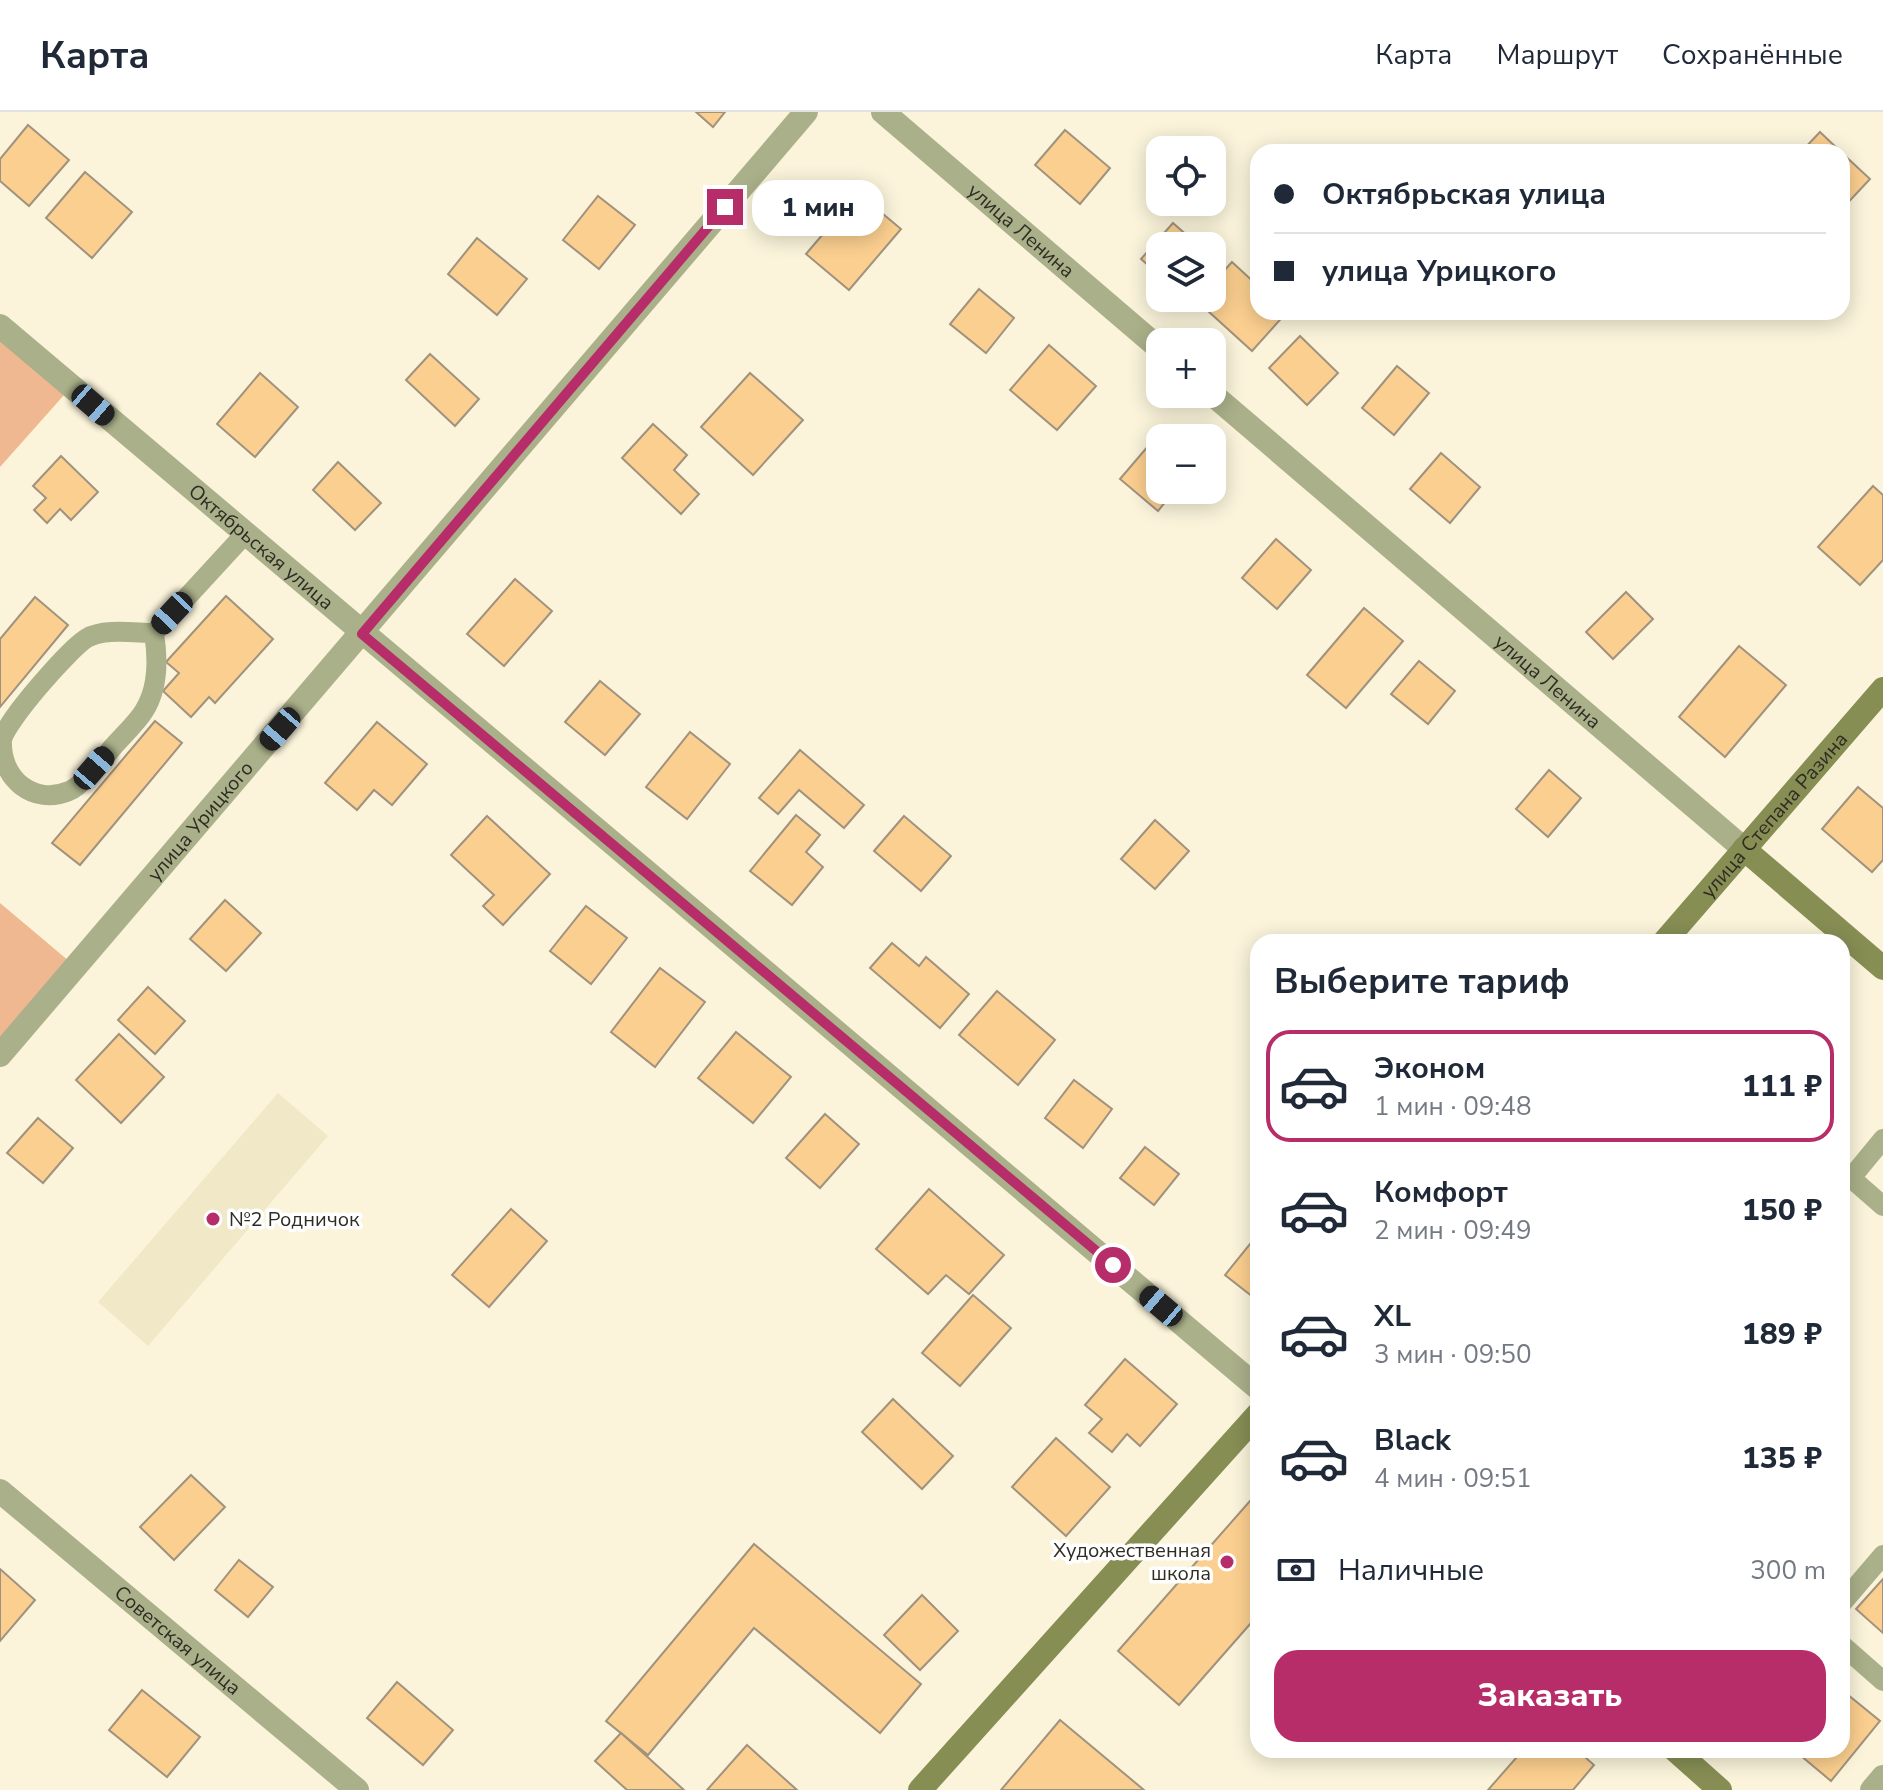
<!DOCTYPE html>
<html lang="ru">
<head>
<meta charset="utf-8">
<style>
	body { margin:0; font-family:"Nunito Sans",sans-serif; background:#f2f2f3; color:#1f2937; height:100vh; display:flex; flex-direction:column; font-size:30px; white-space:nowrap }
	* { box-sizing:border-box; margin:0 }
	p { font-size:26px; color:#747a83 }
	.icon { flex:none; width:44px; height:44px; fill:none; stroke:currentColor; stroke-width:2; stroke-linecap:round; stroke-linejoin:round }
	.map { position:relative; flex:1; overflow:hidden }
	.sheet { position:absolute; left:1250px; top:822px; width:600px; height:824px; display:flex; flex-direction:column; background:#fff; border-radius:24px; box-shadow:0 4px 20px #0003 }
	.sheet>* { flex:none }
	.top-card { position:absolute; left:1250px; top:32px; width:600px; height:176px; border-radius:24px; box-shadow:0 4px 20px #0003; display:grid; align-content:center; height:176px; padding:0 24px; background:#fff }
	.controls { position:absolute; left:1146px; top:24px; display:grid; gap:16px }
	.controls a { display:grid; place-items:center; width:80px; height:80px; border-radius:16px; background:#fff; box-shadow:0 4px 20px #0003; font-size:40px }
	.end { position:absolute; width:36px; height:36px; margin:-18px; border:10px solid #b72d69; background:#fff; box-shadow:0 0 0 4px #fff }
	.from { border-radius:50% }
	.bubble { position:absolute; height:56px; border-radius:24px; background:#fff; box-shadow:0 4px 20px #0003; font-size:26px; font-weight:800; line-height:56px; text-align:center }
	.car { position:absolute; width:24px; height:48px; margin:-24px -12px; border-radius:10px; box-shadow:0 0 6px 2px #0007; background:linear-gradient(#222 24%,#8ab4d8 0 40%,#222 0 76%,#8ab4d8 0 86%,#222 0) }
	.top-card b { display:flex; align-items:center; gap:28px; height:76px; font-size:30px }
	.top-card b+b { border-top:2px solid #e0e1e3 }
	.top-card i { width:20px; height:20px; background:#1f2937 }
	ul { padding:0; list-style:none }
	li { display:flex; align-items:center; gap:24px; height:112px; margin:0 16px 12px; padding:0 8px; border:4px solid transparent; border-radius:24px }
	li div { flex:1 }
	li b { display:block; font-size:30px }
	li em { font-style:normal; font-weight:800 }
	li.current { border-color:#b72d69 }
	li>.icon { width:72px; height:72px; stroke-width:1.5 }
	h2 { padding:0 24px; font-size:36px; line-height:96px }
	.pay { display:flex; align-items:center; gap:20px; height:88px; padding:0 24px; font-size:30px }
	.pay p { margin-inline-start:auto }
	.cta { display:flex; gap:16px; margin-top:auto; padding:16px 24px }
	.cta a { flex:1; height:92px; border-radius:24px; background:#b72d69; color:#fff; font-size:32px; font-weight:800; line-height:92px; text-align:center }
	header { display:flex; align-items:center; gap:48px; box-sizing:border-box; height:112px; padding:0 40px; background:#fff; border-bottom:2px solid #e0e1e3 }
	header strong { font-size:38px }
	nav { display:flex; gap:44px; margin-inline-start:auto; font-size:28px }
	.map>svg:first-child { display:block }
</style>
</head>
<body>
<header>
<strong>Карта</strong>
<nav><a>Карта</a><a>Маршрут</a><a>Сохранённые</a></nav>
</header>
<div class="map">
<svg width="1883" height="1678" viewBox="0 0 1883 1678">
	<rect width="100%" height="100%" fill="#fbf4db"/>
	<path fill="#f0e8c7" d="M278,981l50,43 -180,210 -50,-44z"/>
	<g fill="#efb890">
		<path d="M0,214l72,60 -72,81z"/>
		<path d="M0,791l76,64 -76,88z"/>
	</g>
	<g fill="#fbcf8f" stroke="#a1927e" stroke-width="2">
		<path d="M696,0h29l-12,15z"/>
		<path d="M28,13l41,35 -40,46 -29,-25v-22z"/>
		<path d="M1065,18l45,38 -30,36 -45,-39z"/>
		<path d="M1820,20l21,20h-40z"/>
		<path d="M1842,41l28,26 -28,30z"/>
		<path d="M85,60l47,40 -40,46 -46,-40z"/>
		<path d="M858,81l43,36 -52,61 -43,-36z"/>
		<path d="M598,84l37,29 -36,44 -36,-29z"/>
		<path d="M1173,111l26,23h-39v30l-19,-17z"/>
		<path d="M477,126l50,41 -30,36 -49,-41z"/>
		<path d="M1232,150l26,24v26h29l-35,39 -55,-50 2,-3h13v-14z"/>
		<path d="M979,177l35,29 -28,35 -36,-29z"/>
		<path d="M1300,224l38,37 -31,32 -38,-37z"/>
		<path d="M1049,233l47,41 -39,44 -47,-40z"/>
		<path d="M430,242l49,45 -24,27 -49,-46z"/>
		<path d="M1397,254l32,27 -35,42 -32,-27z"/>
		<path d="M260,261l38,34 -43,50 -38,-33z"/>
		<path d="M750,261l53,47 -50,55 -52,-48z"/>
		<path d="M653,312l34,31 -13,15 25,24 -18,20 -59,-56z"/>
		<path d="M1155,326l5,5v47h15l-17,21 -38,-32z"/>
		<path d="M1441,341l39,34 -30,36 -40,-34z"/>
		<path d="M61,344l37,36 -27,28 -11,-11 -13,14 -13,-13 12,-12 -13,-12z"/>
		<path d="M338,350l43,41 -26,27 -42,-40z"/>
		<path d="M1873,374l10,9v65l-23,25 -42,-38z"/>
		<path d="M1276,427l35,31 -34,39 -35,-31z"/>
		<path d="M515,467l37,32 -48,55 -37,-32z"/>
		<path d="M1626,480l27,27 -40,40 -27,-27z"/>
		<path d="M226,484l47,43 -58,64 -6,-6 -18,20 -28,-26 16,-18 -13,-11z"/>
		<path d="M35,485l33,28 -68,82v-68z"/>
		<path d="M1364,496l39,33 -57,67 -39,-33z"/>
		<path d="M1739,534l47,39 -61,72 -46,-40z"/>
		<path d="M1419,549l36,30 -27,33 -37,-30z"/>
		<path d="M600,569l40,33 -35,41 -40,-33z"/>
		<path d="M155,609l27,22 -102,122 -28,-22z"/>
		<path d="M377,610l50,42 -35,41 -18,-15 -17,20 -32,-27z"/>
		<path d="M690,620l40,32 -43,55 -41,-32z"/>
		<path d="M800,638l64,55 -20,23 -45,-38 -21,24 -19,-16z"/>
		<path d="M1549,658l32,28 -33,39 -32,-28z"/>
		<path d="M1858,675l25,21v52l-11,12 -50,-43z"/>
		<path d="M796,703l24,20 -14,17 17,15 -31,38 -42,-34z"/>
		<path d="M487,704l63,58 -47,51 -20,-19 11,-11 -43,-40z"/>
		<path d="M904,704l47,40 -30,35 -47,-40z"/>
		<path d="M1155,708l34,31 -34,38 -34,-30z"/>
		<path d="M225,788l36,33 -35,38 -36,-32z"/>
		<path d="M586,794l41,32 -36,46 -41,-33z"/>
		<path d="M892,831l27,23 7,-9 43,37 -29,34 -70,-60z"/>
		<path d="M660,856l45,34 -50,65 -44,-35z"/>
		<path d="M148,875l37,34 -30,33 -37,-34z"/>
		<path d="M997,879l58,49 -37,45 -59,-50z"/>
		<path d="M736,920l55,45 -38,46 -55,-45z"/>
		<path d="M119,922l45,43 -43,46 -45,-43z"/>
		<path d="M1074,968l38,29 -29,39 -38,-30z"/>
		<path d="M825,1002l34,30 -39,44 -34,-30z"/>
		<path d="M38,1006l35,30 -30,35 -36,-30z"/>
		<path d="M1145,1035l34,27 -25,31 -34,-27z"/>
		<path d="M929,1077l75,66 -35,39 -23,-19 -18,19 -52,-45z"/>
		<path d="M511,1097l36,32 -58,66 -37,-32z"/>
		<path d="M1258,1122v67l-33,-26z"/>
		<path d="M973,1183l38,33 -51,58 -38,-33z"/>
		<path d="M1125,1247l52,45 -37,42 -13,-12 -15,18 -23,-19 13,-14 -17,-14z"/>
		<path d="M893,1287l60,57 -31,33 -60,-57z"/>
		<path d="M1056,1326l54,49 -44,49 -54,-49z"/>
		<path d="M191,1363l34,32 -51,53 -34,-33z"/>
		<path d="M1250,1389l8,7v107l-79,90 -61,-54z"/>
		<path d="M754,1432l167,140 -41,49 -126,-105 -106,127 -42,-34z"/>
		<path d="M239,1448l34,27 -25,30 -33,-27z"/>
		<path d="M0,1457l35,31 -35,41z"/>
		<path d="M1883,1467v54l-27,-24z"/>
		<path d="M922,1483l36,36 -38,39 -36,-35z"/>
		<path d="M397,1570l56,48 -30,35 -56,-47z"/>
		<path d="M142,1578l58,47 -33,40 -58,-47z"/>
		<path d="M1842,1578l38,31 -49,60 -37,-31h48z"/>
		<path d="M1060,1608l84,70h-143z"/>
		<path d="M621,1621l63,57h-57l-32,-29z"/>
		<path d="M747,1633l50,45h-90z"/>
		<path d="M1523,1638h54l17,15 -21,25h-85z"/>
	</g>
	<g fill="none" stroke-linecap="round" stroke-linejoin="round">
		<g stroke="#aab089" stroke-width="20">
			<path d="M154,521c4,25 4,56 -10,78 -8,13 -22,25 -32,37 -10,12 -30,38 -43,43 -35,15 -69,-12 -67,-51 3,-18 68,-92 85,-102 17,-10 48,-5 67,-5l91,-99"/>
			<path d="M1883,1027l-32,39 32,28"/>
			<path d="M1842,1491l41,-48"/>
			<path d="M1842,1533l41,36"/>
		</g>
		<g stroke="#aab089" stroke-width="24">
			<path id="s1" d="M883,0l277,237"/>
			<path id="s2" d="M0,214l1258,1062"/>
			<path id="s3" d="M1212,282l532,455"/>
			<path id="s4" d="M0,943l806,-943"/>
			<path id="s5" d="M0,1379l357,299"/>
			<path d="M1872,1678l11,-13"/>
		</g>
		<g stroke="#868e54" stroke-width="24">
			<path d="M1744,737l139,119"/>
			<path id="s6" d="M1664,830l219,-253"/>
			<path d="M1675,1638l45,40"/>
			<path d="M920,1678l338,-376"/>
		</g>
	</g>
	<g fill="none" stroke-linecap="round" stroke-linejoin="round">
		<path stroke="#b72d69" stroke-width="10" d="M725,95l-363,427 751,631"/>
	</g>
	<g fill="#b72d69" stroke="#fff" stroke-width="3">
		<circle cx="213" cy="1107" r="8"/>
		<circle cx="1227" cy="1450" r="8"/>
	</g>
	<g text-anchor="middle" dominant-baseline="central" stroke-width="7" stroke-linejoin="round" paint-order="stroke">
		<g font-size="20" fill="#2f2d23" stroke="#fff">
			<text stroke="none"><textPath href="#s1" startOffset="182">улица Ленина</textPath></text>
			<text stroke="none"><textPath href="#s2" startOffset="342">Октябрьская улица</textPath></text>
			<text stroke="none"><textPath href="#s3" startOffset="442">улица Ленина</textPath></text>
			<text stroke="none"><textPath href="#s6" startOffset="168">улица Степана Разина</textPath></text>
			<text stroke="none"><textPath href="#s4" startOffset="308">улица Урицкого</textPath></text>
			<text stroke="none"><textPath href="#s5" startOffset="232">Советская улица</textPath></text>
		</g>
		<g font-size="20" fill="#2f2d23" stroke="#fff" text-anchor="start">
			<text x="229" y="1107">№2 Родничок</text>
			<text x="1211" y="1438" text-anchor="end">Художественная<tspan x="1211" dy="23">школа</tspan></text>
		</g>
	</g>
</svg>
<div class="controls">
<a><svg class="icon" aria-label="locate" viewBox="0 0 24 24"><circle cx="12" cy="12" r="6"/><path d="M12 2v4M12 18v4M2 12h4M18 12h4"/></svg></a>
<a><svg class="icon" aria-label="layers" viewBox="0 0 24 24"><path d="M12 4l9 5-9 5-9-5zM3 14l9 5 9-5"/></svg></a>
<a>+</a>
<a>−</a>
</div>
<i class="end from" style="left:1113px;top:1153px"></i>
<i class="end" style="left:725px;top:95px"></i>
<div class="bubble" style="left:752px;top:68px;width:132px">1 мин</div>
<i class="car" style="left:93px;top:293px;rotate:131deg"></i>
<i class="car" style="left:172px;top:501px;rotate:223deg"></i>
<i class="car" style="left:280px;top:617px;rotate:221deg"></i>
<i class="car" style="left:94px;top:656px;rotate:41deg"></i>
<i class="car" style="left:1161px;top:1194px;rotate:310deg"></i>
<div class="top-card">
<b><i class="from"></i>Октябрьская улица</b>
<b><i></i>улица Урицкого</b>
</div>
<section class="sheet">
<h2>Выберите тариф</h2>
<ul>
<li class="current"><svg class="icon" aria-label="car" viewBox="0 0 24 24"><path d="M5 17H2v-5l4-1 3-4h7l3 4 3 1v5h-3M9 17h6M6 11h13"/><circle cx="7" cy="17" r="2"/><circle cx="17" cy="17" r="2"/></svg><div><b>Эконом</b><p>1 мин · 09:48</p></div><em>111 ₽</em></li>
<li><svg class="icon" aria-label="car" viewBox="0 0 24 24"><path d="M5 17H2v-5l4-1 3-4h7l3 4 3 1v5h-3M9 17h6M6 11h13"/><circle cx="7" cy="17" r="2"/><circle cx="17" cy="17" r="2"/></svg><div><b>Комфорт</b><p>2 мин · 09:49</p></div><em>150 ₽</em></li>
<li><svg class="icon" aria-label="car" viewBox="0 0 24 24"><path d="M5 17H2v-5l4-1 3-4h7l3 4 3 1v5h-3M9 17h6M6 11h13"/><circle cx="7" cy="17" r="2"/><circle cx="17" cy="17" r="2"/></svg><div><b>XL</b><p>3 мин · 09:50</p></div><em>189 ₽</em></li>
<li><svg class="icon" aria-label="car" viewBox="0 0 24 24"><path d="M5 17H2v-5l4-1 3-4h7l3 4 3 1v5h-3M9 17h6M6 11h13"/><circle cx="7" cy="17" r="2"/><circle cx="17" cy="17" r="2"/></svg><div><b>Black</b><p>4 мин · 09:51</p></div><em>135 ₽</em></li>
</ul>
<div class="pay"><svg class="icon" aria-label="cash" viewBox="0 0 24 24"><path d="M3 7h18v10H3z"/><circle cx="12" cy="12" r="2"/></svg>Наличные<p>300 m</p></div>
<div class="cta"><a>Заказать</a></div>
</section>
</div>
</body>
</html>
